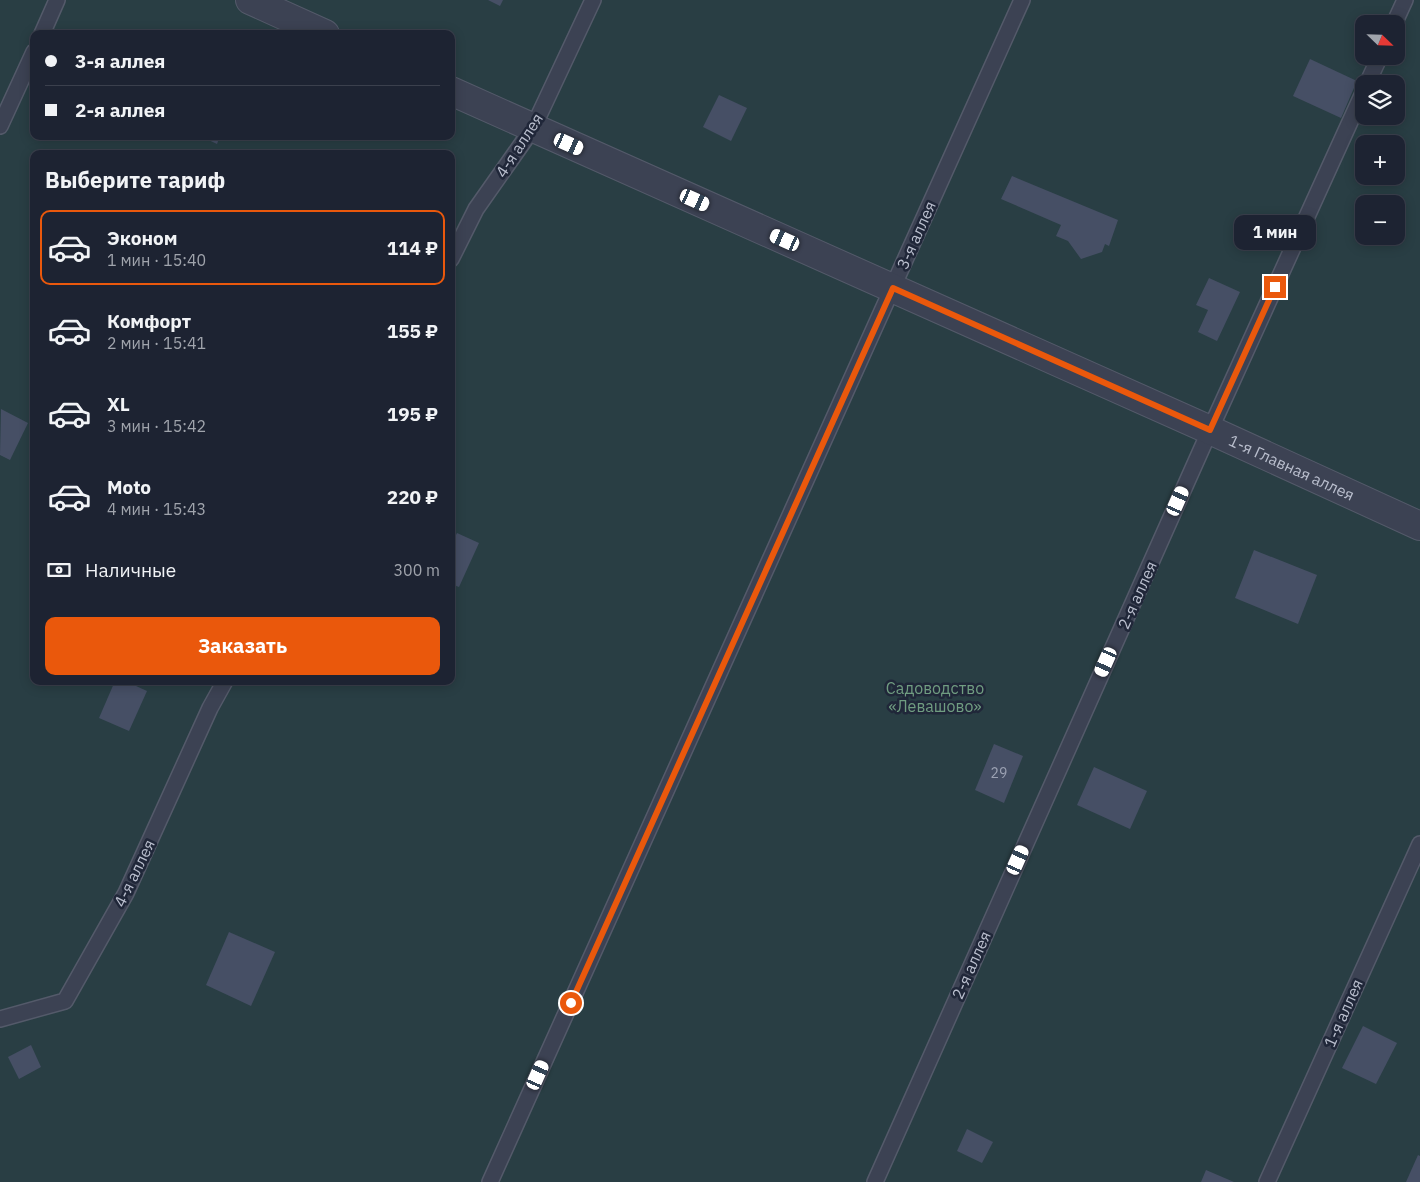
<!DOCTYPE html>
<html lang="ru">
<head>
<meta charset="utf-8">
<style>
	body { margin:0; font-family:"IBM Plex Sans",sans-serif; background:#252b3a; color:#f1f3f6; height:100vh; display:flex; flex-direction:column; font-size:19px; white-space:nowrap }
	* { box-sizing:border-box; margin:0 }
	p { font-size:16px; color:#a0a4ac }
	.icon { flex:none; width:28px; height:28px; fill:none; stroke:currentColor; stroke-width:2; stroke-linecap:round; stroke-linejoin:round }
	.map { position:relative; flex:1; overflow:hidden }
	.drawer { position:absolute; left:30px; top:150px; width:425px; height:535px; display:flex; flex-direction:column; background:#1d2332; border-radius:10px; box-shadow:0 2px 12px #0003,0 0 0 1px #3b404d }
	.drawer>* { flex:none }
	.hud { position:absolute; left:30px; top:30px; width:425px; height:110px; border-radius:10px; box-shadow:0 2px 12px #0003,0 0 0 1px #3b404d; display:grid; align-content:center; height:110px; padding:0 15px; background:#1d2332 }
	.needle { width:32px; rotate:113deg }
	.fabs { position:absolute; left:1355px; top:15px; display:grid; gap:10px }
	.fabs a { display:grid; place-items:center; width:50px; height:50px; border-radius:10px; background:#1d2332; box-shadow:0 2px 12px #0003,0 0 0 1px #3b404d; font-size:25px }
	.end { position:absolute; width:22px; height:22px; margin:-11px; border:6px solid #ea580c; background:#fff; box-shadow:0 0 0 2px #fff }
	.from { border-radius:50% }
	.bubble { position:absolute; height:35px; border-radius:10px; background:#1d2332; box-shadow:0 2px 12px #0003,0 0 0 1px #3b404d; font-size:16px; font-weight:800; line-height:35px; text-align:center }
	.car { position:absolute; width:15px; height:30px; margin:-15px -8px; border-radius:6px; box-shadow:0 0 4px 1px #0007; background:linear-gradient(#fff 24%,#345 0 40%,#fff 0 76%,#345 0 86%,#fff 0) }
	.hud b { display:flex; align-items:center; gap:18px; height:48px; font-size:19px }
	.hud b+b { border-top:1px solid #3b404d }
	.hud i { width:12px; height:12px; background:#f1f3f6 }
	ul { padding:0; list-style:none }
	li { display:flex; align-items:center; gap:15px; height:75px; margin:0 10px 8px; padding:0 5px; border:2px solid transparent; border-radius:10px }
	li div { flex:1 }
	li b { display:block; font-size:19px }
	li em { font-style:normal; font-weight:800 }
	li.on { border-color:#ea580c }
	li>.icon { width:45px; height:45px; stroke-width:1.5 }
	h2 { padding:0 15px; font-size:22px; line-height:60px }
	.pay { display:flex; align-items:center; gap:12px; height:55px; padding:0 15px; font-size:19px }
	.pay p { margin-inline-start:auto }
	.button { display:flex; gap:10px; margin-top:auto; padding:10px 15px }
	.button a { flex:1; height:58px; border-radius:10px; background:#ea580c; color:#fff; font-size:20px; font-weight:800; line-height:58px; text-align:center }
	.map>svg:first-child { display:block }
</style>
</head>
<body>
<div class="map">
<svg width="1420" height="1182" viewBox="0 0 1420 1182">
	<rect width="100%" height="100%" fill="#272f43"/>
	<path fill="#293e44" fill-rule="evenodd" d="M0,0h1420v1182h-1420zM1364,24h32v32h-32zM34,34h417v102h-417zM1364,84h32v32h-32zM1364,144h32v32h-32zM34,154h417v527h-417zM1364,204h32v32h-32z"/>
	<g fill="#464f65">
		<path d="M488,0h15l-3,6z"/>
		<path d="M1310,59l47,22 -16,37 -48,-22z"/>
		<path d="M719,95l28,13 -16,33 -28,-14z"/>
		<path d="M200,136h20l-3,8z"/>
		<path d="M1012,176l106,44 -9,26 -4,-2 -3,8 -21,7 -13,-18 -12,-5 5,-11 -60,-26z"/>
		<path d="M1209,278l31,14 -23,49 -19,-9 10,-22 -12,-5z"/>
		<path d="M1,409l27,14 -18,37 -10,-5z"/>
		<path d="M457,533l22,10 -20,44 -8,-3v-39z"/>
		<path d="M1254,550l63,25 -19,49 -63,-26z"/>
		<path d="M115,681h10l22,10 -18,40 -30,-13z"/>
		<path d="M994,744l29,12 -19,47 -29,-13z"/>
		<path d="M1094,767l53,24 -17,38 -53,-24z"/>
		<path d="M229,932l46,20 -24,54 -45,-21z"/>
		<path d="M1363,1026l34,17 -21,41 -34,-16z"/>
		<path d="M31,1045l10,22 -22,12 -11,-22z"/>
		<path d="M967,1129l26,13 -11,21 -25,-12z"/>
		<path d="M1418,1155l2,1v26h-14z"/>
		<path d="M1206,1170l28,12h-33z"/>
	</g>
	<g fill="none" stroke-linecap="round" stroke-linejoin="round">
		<g stroke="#545a6a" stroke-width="18">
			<g id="lane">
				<path d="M1394,24l11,-24"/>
				<path d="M42,34l15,-34"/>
				<path d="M1367,84l13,-28"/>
				<path d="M0,126l34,-74"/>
				<path d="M451,259l25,-50 57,-81 60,-128"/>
				<path d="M0,1019l65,-18 61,-108 84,-185 15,-27"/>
				<path d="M490,1182l532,-1182"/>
				<path d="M875,1182l335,-752 154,-339"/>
				<path d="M1267,1182l153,-338"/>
			</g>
		</g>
		<g stroke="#545a6a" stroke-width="30">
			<g id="street">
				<path d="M250,0l75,34"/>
				<path id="s1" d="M451,91l759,339 210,96"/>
			</g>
		</g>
		<use href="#lane" stroke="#3c4253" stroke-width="15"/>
		<use href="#street" stroke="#3c4253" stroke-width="28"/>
	</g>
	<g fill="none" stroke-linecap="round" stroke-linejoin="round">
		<path stroke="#ea580c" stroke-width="6" d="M571,1003l322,-715 317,142 65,-143"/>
	</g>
	<g text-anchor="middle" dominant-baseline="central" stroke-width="5" stroke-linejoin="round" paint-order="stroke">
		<g font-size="14" fill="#9ca2b3">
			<text x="999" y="773">29</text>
		</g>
		<g font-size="16" fill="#b9becd" stroke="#202739">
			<text transform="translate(519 145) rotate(-57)">4-я аллея</text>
			<text transform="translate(916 235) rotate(-66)">3-я аллея</text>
			<text stroke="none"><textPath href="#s1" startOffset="921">1-я Главная аллея</textPath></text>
			<text transform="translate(1137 595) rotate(-66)">2-я аллея</text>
			<text transform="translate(134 873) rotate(-64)">4-я аллея</text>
			<text transform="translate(971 965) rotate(-66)">2-я аллея</text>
			<text transform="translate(1343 1013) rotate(-66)">1-я аллея</text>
		</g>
		<g font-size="16" fill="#709d81" stroke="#202739">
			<text x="935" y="688">Садоводство<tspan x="935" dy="18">«Левашово»</tspan></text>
		</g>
	</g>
</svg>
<div class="fabs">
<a><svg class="needle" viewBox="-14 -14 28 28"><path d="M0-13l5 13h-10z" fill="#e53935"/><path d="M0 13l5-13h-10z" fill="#a0a4ac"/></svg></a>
<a><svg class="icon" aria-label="layers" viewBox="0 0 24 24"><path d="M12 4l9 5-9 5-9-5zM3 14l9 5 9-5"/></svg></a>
<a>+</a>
<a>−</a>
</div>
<i class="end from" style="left:571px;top:1003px"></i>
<i class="end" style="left:1275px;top:287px"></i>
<div class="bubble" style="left:1234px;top:215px;width:82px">1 мин</div>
<i class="car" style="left:569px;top:144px;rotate:114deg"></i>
<i class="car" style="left:695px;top:200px;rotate:114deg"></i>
<i class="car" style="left:785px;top:240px;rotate:294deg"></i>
<i class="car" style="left:1178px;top:501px;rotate:24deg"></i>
<i class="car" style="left:1106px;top:662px;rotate:204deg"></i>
<i class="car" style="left:1018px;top:860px;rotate:24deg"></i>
<i class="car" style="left:538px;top:1075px;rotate:24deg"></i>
<div class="hud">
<b><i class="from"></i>3-я аллея</b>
<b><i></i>2-я аллея</b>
</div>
<section class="drawer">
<h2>Выберите тариф</h2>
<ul>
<li class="on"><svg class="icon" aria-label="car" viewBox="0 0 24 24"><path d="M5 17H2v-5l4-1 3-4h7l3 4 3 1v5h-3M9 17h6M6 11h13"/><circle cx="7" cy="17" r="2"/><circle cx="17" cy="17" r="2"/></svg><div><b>Эконом</b><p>1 мин · 15:40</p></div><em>114 ₽</em></li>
<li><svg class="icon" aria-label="car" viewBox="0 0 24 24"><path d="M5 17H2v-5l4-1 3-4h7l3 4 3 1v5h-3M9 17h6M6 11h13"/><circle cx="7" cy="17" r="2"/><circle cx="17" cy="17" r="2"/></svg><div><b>Комфорт</b><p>2 мин · 15:41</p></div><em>155 ₽</em></li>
<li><svg class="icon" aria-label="car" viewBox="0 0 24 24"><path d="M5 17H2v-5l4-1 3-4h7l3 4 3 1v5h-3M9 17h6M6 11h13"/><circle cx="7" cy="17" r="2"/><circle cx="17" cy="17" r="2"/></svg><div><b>XL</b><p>3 мин · 15:42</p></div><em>195 ₽</em></li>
<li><svg class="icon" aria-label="car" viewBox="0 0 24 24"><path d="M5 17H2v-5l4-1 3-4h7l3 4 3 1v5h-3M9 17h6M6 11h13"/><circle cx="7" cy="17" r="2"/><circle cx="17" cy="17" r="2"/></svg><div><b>Moto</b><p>4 мин · 15:43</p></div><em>220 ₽</em></li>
</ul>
<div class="pay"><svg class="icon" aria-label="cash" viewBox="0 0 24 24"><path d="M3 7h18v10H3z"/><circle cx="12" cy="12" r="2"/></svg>Наличные<p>300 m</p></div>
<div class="button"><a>Заказать</a></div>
</section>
</div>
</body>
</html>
